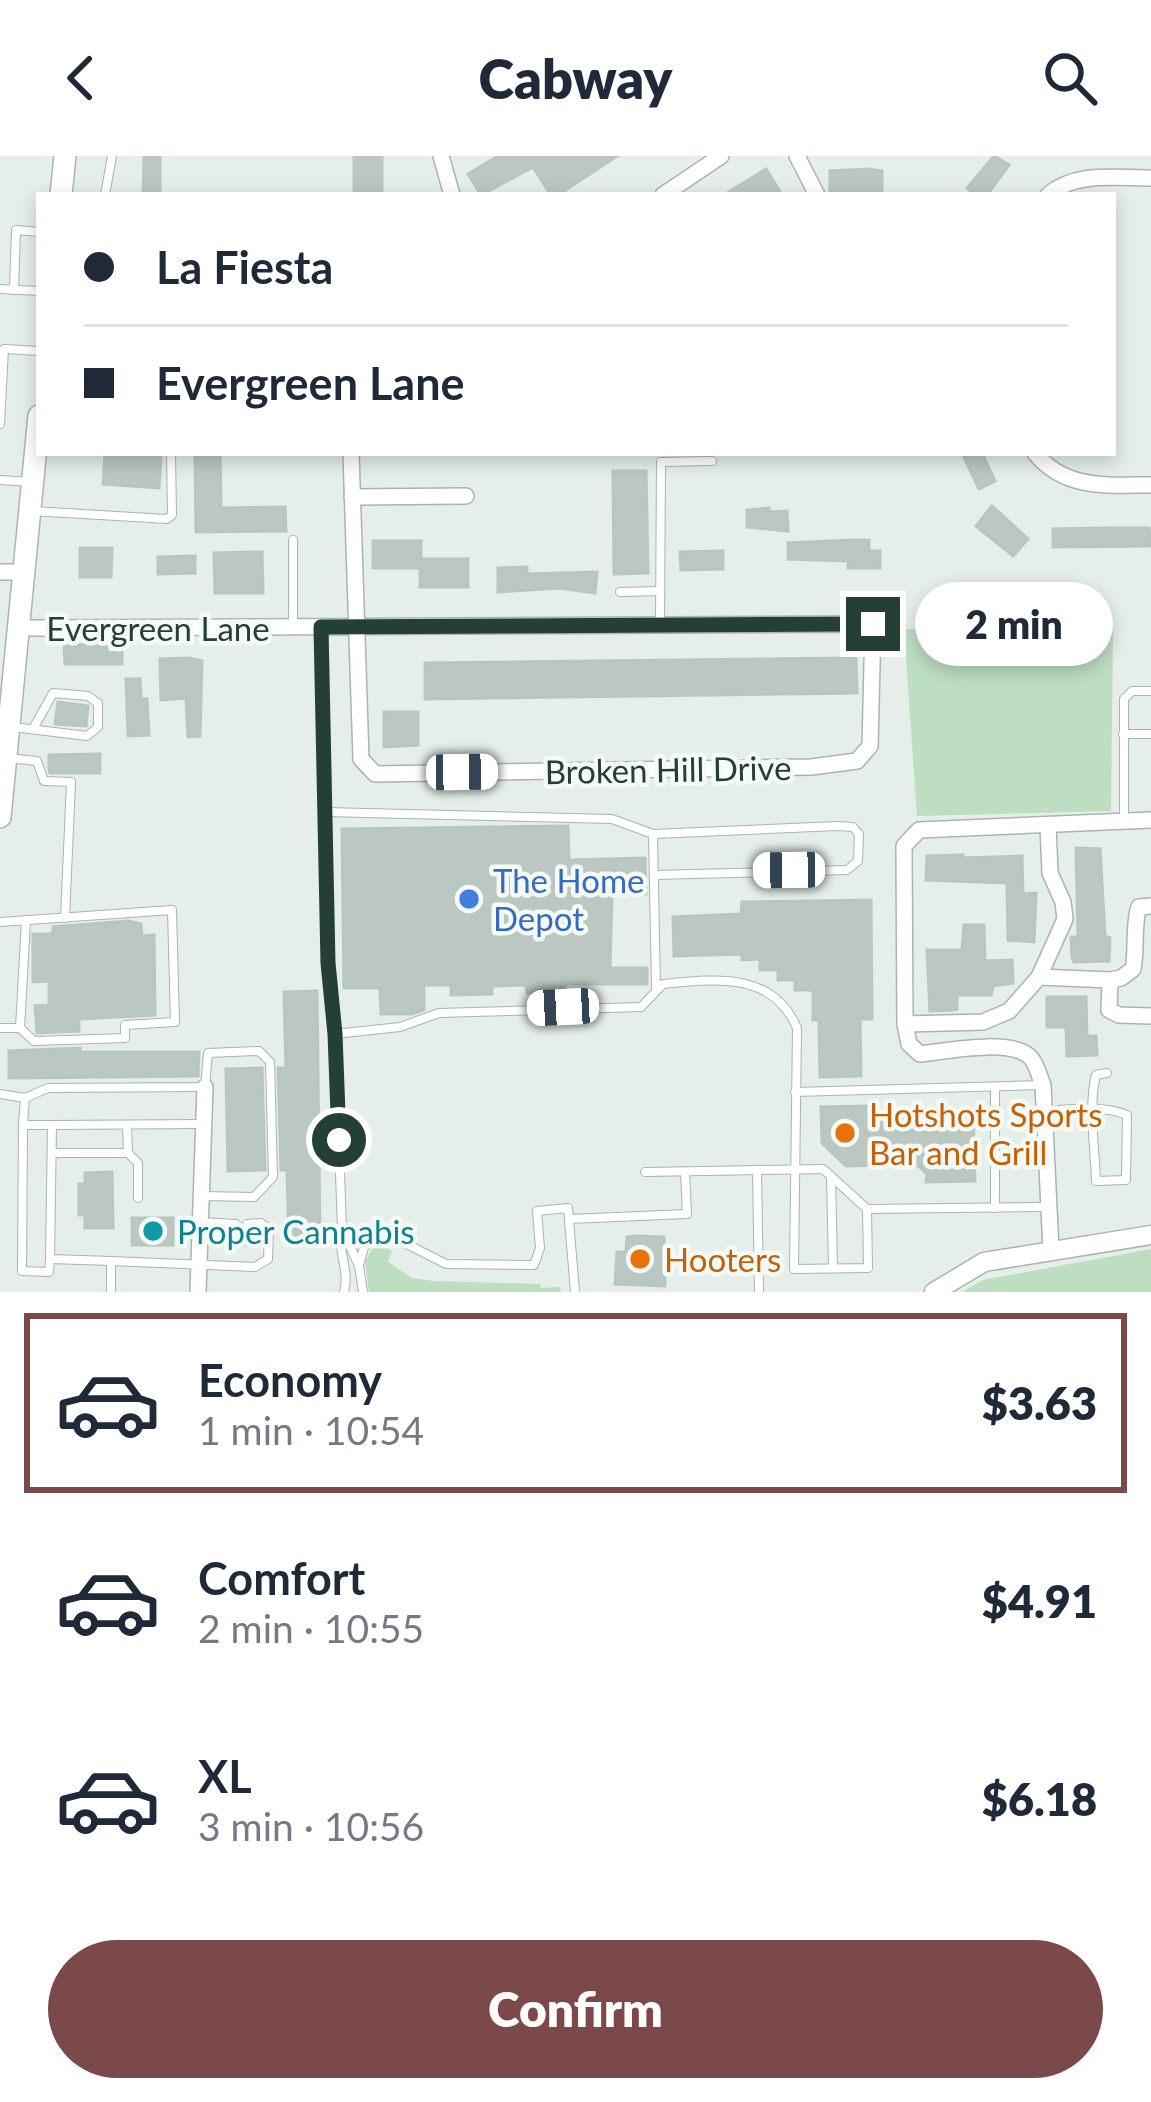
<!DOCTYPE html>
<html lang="en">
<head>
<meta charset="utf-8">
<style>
	body { margin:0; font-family:Lato,sans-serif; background:#f2f2f3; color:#1f2937; height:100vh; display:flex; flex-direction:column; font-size:45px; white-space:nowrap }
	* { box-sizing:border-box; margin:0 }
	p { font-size:39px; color:#747a83 }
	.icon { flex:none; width:66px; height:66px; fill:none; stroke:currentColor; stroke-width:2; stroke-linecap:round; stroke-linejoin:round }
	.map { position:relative; height:1136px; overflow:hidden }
	.side { display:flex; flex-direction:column; background:#fff; flex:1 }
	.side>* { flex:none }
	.top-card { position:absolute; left:36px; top:36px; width:1080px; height:264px; border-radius:0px; box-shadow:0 6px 18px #0003; display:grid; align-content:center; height:264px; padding:0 48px; background:#fff }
	.end { position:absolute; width:54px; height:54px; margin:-27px; border:15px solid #243f34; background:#fff; box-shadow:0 0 0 6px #fff }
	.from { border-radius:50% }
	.bubble { position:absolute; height:84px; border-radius:42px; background:#fff; box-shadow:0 6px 18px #0003; font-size:39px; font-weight:800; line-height:84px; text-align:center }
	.car { position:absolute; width:36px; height:72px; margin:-36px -18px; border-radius:15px; box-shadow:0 0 9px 3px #0007; background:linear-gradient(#fff 24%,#345 0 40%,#fff 0 76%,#345 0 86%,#fff 0) }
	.top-card b { display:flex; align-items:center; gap:42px; height:114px; font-size:45px }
	.top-card b+b { border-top:3px solid #e0e1e3 }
	.top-card i { width:30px; height:30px; background:#1f2937 }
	ul { padding:21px 0 0; list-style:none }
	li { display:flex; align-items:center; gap:36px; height:180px; margin:0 24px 18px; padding:0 24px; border:6px solid transparent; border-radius:0px }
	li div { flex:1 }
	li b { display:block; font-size:45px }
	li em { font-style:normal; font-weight:800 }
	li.current { border-color:#7c494a }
	li>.icon { width:108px; height:108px; stroke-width:1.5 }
	.action { display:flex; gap:24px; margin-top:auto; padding:24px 48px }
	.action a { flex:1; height:138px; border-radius:72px; background:#7c494a; color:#fff; font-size:48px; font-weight:800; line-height:138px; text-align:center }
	header { display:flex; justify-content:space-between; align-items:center; height:156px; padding:0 48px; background:#fff; font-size:54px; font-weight:800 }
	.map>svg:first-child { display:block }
</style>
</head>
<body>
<header><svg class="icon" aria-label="back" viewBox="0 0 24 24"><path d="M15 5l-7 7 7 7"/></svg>Cabway<svg class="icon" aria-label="search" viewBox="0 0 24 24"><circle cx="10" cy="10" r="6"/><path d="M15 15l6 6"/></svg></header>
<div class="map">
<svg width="1151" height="1136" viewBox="0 0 1151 1136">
	<rect width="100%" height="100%" fill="#e5eee8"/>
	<g fill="#bedec2">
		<path d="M904,473l209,2 -2,180 -194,5z"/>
		<path d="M379,1089l13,6 -4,11 24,16 21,3 107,3 1,4 19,-1 1,5h-192l-4,-30 8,-15z"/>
		<path d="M1151,1093v43h-189l21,-12z"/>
	</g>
	<g fill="#bac8c1" stroke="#b7c7be" stroke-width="3">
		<path d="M144,0h16v39h-17z"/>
		<rect x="354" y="0" width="28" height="39"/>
		<path d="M498,0h119l-59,39h-7l-18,-28 -52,28 -13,-21z"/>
		<path d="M994,0l15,9 -22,30h-11l-9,-7z"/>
		<path d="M766,13l16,26h-58z"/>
		<path d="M869,13l13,2v20h-52v-20z"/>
		<path d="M105,297l56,3 -2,32 -56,-4z"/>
		<path d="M195,297h25l1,55 64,-1 1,24 -90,1z"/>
		<path d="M973,297h9l13,28 -16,8 -15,-32z"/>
		<path d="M613,315h33l2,102 -34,1z"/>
		<path d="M992,350l36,33 -15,17 -37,-30z"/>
		<path d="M769,352v4l18,-1 1,20 -41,-4v-17z"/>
		<path d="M1111,372h38l2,18 -98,1v-18z"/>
		<path d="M853,384h16v11h11v17h-32v-7l-60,-2v-16z"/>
		<path d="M373,385h48v18h47v28h-48v-19h-47z"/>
		<path d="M80,392h32l-1,29h-31z"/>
		<path d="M723,395v18l-42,1 -1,-18z"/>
		<path d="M262,396l1,41h-48l-1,-40z"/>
		<path d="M195,400v17l-37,1v-17z"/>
		<path d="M527,411v7l70,-2 -2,21 -35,-5 -62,4v-24z"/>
		<path d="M107,487v10l15,-1v12h-57l-1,-18z"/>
		<path d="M189,502l13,3 -2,75 -12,1 -2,-39 -25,2 -1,-41z"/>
		<path d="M856,502l1,35 -432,6v-36z"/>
		<path d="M126,523h14l1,20h6l2,36 -21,1z"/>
		<path d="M58,546l30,4 -2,20 -31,-2z"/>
		<path d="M384,556h34v33l-34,2z"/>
		<path d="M100,598v19h-50l-1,-3v-15z"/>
		<path d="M568,670l1,34 76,-2 1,36h-34l-2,74h37v16h-82v8l-38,1 -1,-8 -34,1v8l-41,1v-10h-27v25l-12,4h-31l-1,-26h-36l-2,-159z"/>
		<path d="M1076,692l24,1 5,87 5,2 -1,23 -35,1 -2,-4 -1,-21h7z"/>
		<path d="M963,699v3l59,-2 1,38 13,-1 -2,49 -26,-2 -1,-57 -81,-3 1,-24z"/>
		<path d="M871,744l1,119h-12l1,57 -41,1 -1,-57h-6v-30h-18v-10h-17v-10h-18v-11l-18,1v-6l-68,2 -1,-39 68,-3 1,-12z"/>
		<path d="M128,765l13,3 1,12 12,-1 1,80 -76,4v12l-42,2 -2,-27 14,-1v-24l-16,1v-48h20v-7z"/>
		<path d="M964,769h20l1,36 27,-1 1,23 -20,3 -2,9h-34v14l-4,1 -23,1 -3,-61h35z"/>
		<path d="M317,835l3,249 -31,1 -2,-71h-6l-3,-102h8l-2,-76z"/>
		<path d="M1047,841h39l1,39h9l1,19 -30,1 -1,-29h-19z"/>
		<path d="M80,892v4h119l-1,24 -189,2v-27z"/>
		<path d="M262,912l3,102 -37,1 -2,-102z"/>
		<path d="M869,950v6l104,-2 2,71 -49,1 1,-8 -11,-10 -70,2 -24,-23 -1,-36z"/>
		<path d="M112,1016l1,56h-28v-13h-6v-31h6v-11z"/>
		<rect x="132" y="1062" width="41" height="27"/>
		<path d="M242,1074l19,3 -1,11 -35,2v-14z"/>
		<path d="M636,1080l28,1 1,49 -50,-2 2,-32h9l1,-15z"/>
	</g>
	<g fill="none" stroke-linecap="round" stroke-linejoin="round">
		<g stroke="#a7b6ae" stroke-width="10">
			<g id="service">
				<path d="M105,39l7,-39"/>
				<path d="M0,133l39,2"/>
				<path d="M14,134l2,-60 23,2"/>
				<path d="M5,193l34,2"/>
				<path d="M0,268l4,-75"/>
				<path d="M0,324l31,2"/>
				<path d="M32,355l135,8 5,-4 -1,-62"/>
				<path d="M293,384v86"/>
				<path d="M620,436l40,-1"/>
				<path d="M660,468l1,-162 51,-1"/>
				<path d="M321,472l7,335 7,71"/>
				<path d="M13,571l74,9 11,-9v-24l-10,-7 -35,-3 -20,36"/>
				<path d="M1123,578h28"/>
				<path d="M8,602l29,3 7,20 27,1 -6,136"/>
				<path d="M325,656l287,7 41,15"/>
				<path d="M1124,663v-120l8,-8h19"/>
				<path d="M654,719l193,-5 11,-9 1,-27 -6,-7 -15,-1 -185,8 3,154"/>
				<path d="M0,766l172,-12 3,112 -50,3v13l-91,3 -14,-13h-20"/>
				<path d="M20,872l6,-108"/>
				<path d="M995,932v120"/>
				<path d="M795,936l246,-7"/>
				<path d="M0,938l25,4 23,-10 157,-1 3,-34 51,-2 11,11 3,115 -19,20 -52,-1"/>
				<path d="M25,942l-2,27h29"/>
				<path d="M1046,955c26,-2 57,-6 81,4l-1,65 -30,1c-1,-33 -8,-75 0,-106l11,-2"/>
				<path d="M23,969l-1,146 27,1 1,-13"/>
				<path d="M52,997h76l-1,-28"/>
				<path d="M128,997l10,10v35"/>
				<path d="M757,1014l2,122"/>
				<path d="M645,1016l178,-3 44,40 181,-2"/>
				<path d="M831,1020l2,92"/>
				<path d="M569,1063l118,-5 -2,-42"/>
				<path d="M201,1066l35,2"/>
				<path d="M342,1073l41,3 63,32 88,1 6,-17 -3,-37 31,-3 7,84"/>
				<path d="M343,1075l16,35 4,26"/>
				<path d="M111,1105l144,6 13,-8 1,-30 -8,-6 -14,1"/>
				<path d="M360,1106l4,-15 18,-14"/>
				<path d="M111,1136v-31l-61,-2 2,-134 150,-1"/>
				<path d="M344,1136c6,-22 -7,-40 -2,-63l-7,-195 65,-7 39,-14 202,-6 22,-23c52,-5 110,-13 134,44l-3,241 74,-1 -1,-59"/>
			</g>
		</g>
		<g stroke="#a7b6ae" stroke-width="18">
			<g id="minor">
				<path d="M441,0l11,39"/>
				<path d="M797,0l20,39"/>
				<path d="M663,39l58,-39"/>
				<path d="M1048,39c28,-24 68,-17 103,-17"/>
				<path d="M1035,297c30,37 72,32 116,32"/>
				<path d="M352,341l114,-1"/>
				<path d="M0,416h24"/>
				<path d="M18,472h24l831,-4 -3,122 -13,15 -46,6 -436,7 -14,-15 -10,-306"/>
				<path d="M1039,821l71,3 11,-2 12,-9c4,-19 0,-47 6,-62l12,-1"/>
				<path d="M1110,824l-1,30 10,5 32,1"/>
				<path d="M905,868l78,-2 26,-11 30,-34 26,-58 -2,-17 -13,-29 -2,-48"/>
				<path d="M1051,1094l-8,-165c-4,-9 -6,-21 -13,-28 -20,-19 -83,-6 -110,-3l-11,-10 -4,-20 -1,-178 15,-16 232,-10"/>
				<path d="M198,1136l7,-205"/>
			</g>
		</g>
		<g stroke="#a7b6ae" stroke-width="21">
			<path id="tertiary" d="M934,1136l50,-30 167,-27"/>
		</g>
		<g stroke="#a3b9ae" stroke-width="24">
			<g id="secondary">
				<path d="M61,39l4,-39"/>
				<path d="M0,661l39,-401"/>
			</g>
		</g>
		<use href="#service" stroke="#fff" stroke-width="8"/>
		<use href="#minor" stroke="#fff" stroke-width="15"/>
		<use href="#tertiary" stroke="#fff" stroke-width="18"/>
		<use href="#secondary" stroke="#fff" stroke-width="21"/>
	</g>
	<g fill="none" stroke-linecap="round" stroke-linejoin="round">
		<path stroke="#243f34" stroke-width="15" d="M339,984l-4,-106 -7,-71 -7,-336 552,-3"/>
	</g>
	<circle fill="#3f7fe0" stroke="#f5faf7" stroke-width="4.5" cx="469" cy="743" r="12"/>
	<g fill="#e8710a" stroke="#f5faf7" stroke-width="4.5">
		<circle cx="845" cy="977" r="12"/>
		<circle cx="640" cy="1103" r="12"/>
	</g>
	<circle fill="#0f9aa8" stroke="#f5faf7" stroke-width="4.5" cx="153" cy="1075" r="12"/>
	<g text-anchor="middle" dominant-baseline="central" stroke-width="9" stroke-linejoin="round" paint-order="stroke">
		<g font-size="33" fill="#243f34" stroke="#f5faf7">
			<text x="158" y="472">Evergreen Lane</text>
			<text transform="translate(668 613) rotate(-1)">Broken Hill Drive</text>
		</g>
		<g font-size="33" fill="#366cbe" stroke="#f5faf7" text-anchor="start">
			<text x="493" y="724">The Home<tspan x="493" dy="38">Depot</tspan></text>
		</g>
		<g font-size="33" fill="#c56008" stroke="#f5faf7" text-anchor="start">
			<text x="869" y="958">Hotshots Sports<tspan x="869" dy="38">Bar and Grill</tspan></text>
			<text x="664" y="1103">Hooters</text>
		</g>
		<g font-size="33" fill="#0d838f" stroke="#f5faf7" text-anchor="start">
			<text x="177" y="1075">Proper Cannabis</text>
		</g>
	</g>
</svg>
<i class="end from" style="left:339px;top:984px"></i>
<i class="end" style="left:873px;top:468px"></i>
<div class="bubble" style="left:915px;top:426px;width:198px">2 min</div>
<i class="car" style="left:462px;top:616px;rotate:89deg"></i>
<i class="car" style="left:789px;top:714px;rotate:269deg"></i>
<i class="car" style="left:563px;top:851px;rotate:267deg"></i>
<div class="top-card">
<b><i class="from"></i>La Fiesta</b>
<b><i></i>Evergreen Lane</b>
</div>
</div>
<section class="side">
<ul>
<li class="current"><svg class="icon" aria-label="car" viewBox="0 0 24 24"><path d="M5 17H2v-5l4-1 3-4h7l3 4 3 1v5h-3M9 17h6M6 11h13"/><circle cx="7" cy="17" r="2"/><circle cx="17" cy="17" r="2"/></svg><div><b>Economy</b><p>1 min · 10:54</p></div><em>$3.63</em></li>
<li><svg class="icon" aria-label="car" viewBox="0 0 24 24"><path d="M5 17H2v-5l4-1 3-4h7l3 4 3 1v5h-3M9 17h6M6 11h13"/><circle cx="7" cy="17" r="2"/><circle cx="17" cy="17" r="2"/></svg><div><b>Comfort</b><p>2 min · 10:55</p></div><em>$4.91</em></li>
<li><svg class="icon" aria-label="car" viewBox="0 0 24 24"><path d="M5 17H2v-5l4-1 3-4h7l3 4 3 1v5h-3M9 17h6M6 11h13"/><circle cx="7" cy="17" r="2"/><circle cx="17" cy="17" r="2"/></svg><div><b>XL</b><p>3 min · 10:56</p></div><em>$6.18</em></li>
</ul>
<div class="action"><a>Confirm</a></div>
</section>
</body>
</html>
